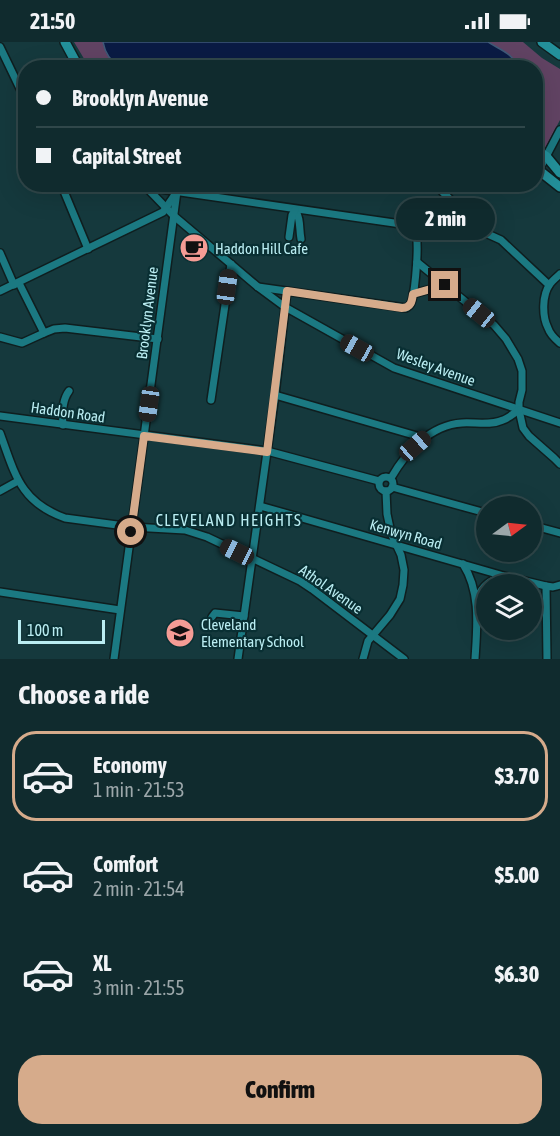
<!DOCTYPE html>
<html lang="en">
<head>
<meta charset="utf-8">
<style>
	body { margin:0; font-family:"Asap Condensed",sans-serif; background:#193336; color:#f1f3f6; height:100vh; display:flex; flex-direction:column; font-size:22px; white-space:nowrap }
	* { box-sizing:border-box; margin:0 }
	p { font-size:20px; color:#9ca7aa }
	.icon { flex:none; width:33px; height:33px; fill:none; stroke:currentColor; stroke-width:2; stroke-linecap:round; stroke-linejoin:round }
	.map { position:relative; height:617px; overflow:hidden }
	.panel { display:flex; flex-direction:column; background:#102b2e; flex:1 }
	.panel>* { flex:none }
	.top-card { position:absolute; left:18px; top:18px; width:525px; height:132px; border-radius:24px; box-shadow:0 6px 24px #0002,0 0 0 2px #30474a; display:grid; align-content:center; height:132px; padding:0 18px; background:#102b2e }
	.needle { width:39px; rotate:75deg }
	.buttons { position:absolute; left:476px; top:454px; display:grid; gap:12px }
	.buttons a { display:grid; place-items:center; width:66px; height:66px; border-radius:50%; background:#102b2e; box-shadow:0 6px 24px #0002,0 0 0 2px #30474a; font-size:30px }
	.scale { position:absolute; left:18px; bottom:15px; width:87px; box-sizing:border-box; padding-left:6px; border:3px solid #baedf2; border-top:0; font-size:16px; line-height:21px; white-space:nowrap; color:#baedf2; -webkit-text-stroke:4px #092f33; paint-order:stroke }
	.end { position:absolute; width:27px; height:27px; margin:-14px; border:8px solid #d6ab8b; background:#111; box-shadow:0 0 0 3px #111 }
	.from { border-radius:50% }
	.bubble { position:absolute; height:42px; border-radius:21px; background:#102b2e; box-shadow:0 6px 24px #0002,0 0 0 2px #30474a; font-size:20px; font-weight:800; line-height:42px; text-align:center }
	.car { position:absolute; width:18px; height:36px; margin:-18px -9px; border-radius:8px; box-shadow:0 0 4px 2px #0007; background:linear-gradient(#222 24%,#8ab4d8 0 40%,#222 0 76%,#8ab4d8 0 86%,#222 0) }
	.top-card b { display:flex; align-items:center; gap:21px; height:57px; font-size:22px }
	.top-card b+b { border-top:2px solid #30474a }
	.top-card i { width:15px; height:15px; background:#f1f3f6 }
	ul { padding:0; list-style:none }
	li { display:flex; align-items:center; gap:18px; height:90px; margin:0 12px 9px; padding:0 6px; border:3px solid transparent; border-radius:24px }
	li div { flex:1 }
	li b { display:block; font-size:22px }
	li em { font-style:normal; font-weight:800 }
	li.current { border-color:#d6ab8b }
	li>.icon { width:54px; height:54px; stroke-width:1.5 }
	h2 { padding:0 18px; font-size:27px; line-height:72px }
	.cta { display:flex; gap:12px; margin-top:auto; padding:12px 18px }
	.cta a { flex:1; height:69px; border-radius:24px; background:#d6ab8b; color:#111; font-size:24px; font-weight:800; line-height:69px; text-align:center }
	.status { display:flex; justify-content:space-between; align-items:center; height:42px; padding:0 30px; background:#102b2e; direction:ltr }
	.status svg { height:16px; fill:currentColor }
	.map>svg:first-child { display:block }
</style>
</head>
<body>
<div class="status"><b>21:50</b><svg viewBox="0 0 49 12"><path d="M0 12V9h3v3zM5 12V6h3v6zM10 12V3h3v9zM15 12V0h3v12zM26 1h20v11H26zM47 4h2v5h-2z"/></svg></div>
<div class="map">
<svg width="560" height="617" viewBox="0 0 560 617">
	<rect width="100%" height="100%" fill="#15393d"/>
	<path fill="#614363" d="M74,0h449l19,16 18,11v51l-16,30 -8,-4v-78l-447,-1z"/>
	<path fill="#0a1b44" stroke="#3f5a78" stroke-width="1.5" d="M103,0h385c12,8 25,11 29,25h-397c-10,-6 -15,-14 -17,-25z"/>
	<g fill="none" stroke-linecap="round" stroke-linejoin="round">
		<g stroke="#0f1e1f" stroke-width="10">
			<g id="minor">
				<path d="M0,5l26,54"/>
				<path d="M539,128l21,-40"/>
				<path d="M61,142l27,65"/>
				<path d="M435,142l46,47 20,9 48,45"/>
				<path d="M145,144l29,30 84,71 27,20 109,61 166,55"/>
				<path d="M146,145l262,38c4,2 5,2 7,6 5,10 0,58 -3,69 -2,6 -2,5 -6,8l-148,-21"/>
				<path d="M295,168c6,8 4,19 6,29"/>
				<path d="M289,195l3,-22 3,-5"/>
				<path d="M0,211l14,32"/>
				<path d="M417,220l77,63 12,14 12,20 4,12v19l-3,12v8l4,18 6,8 25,22 6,6"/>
				<path d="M560,232c-3,3 -8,7 -10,10 -8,11 -8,32 -2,44 2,6 7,11 12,15"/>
				<path d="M19,241l25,50 10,-4 11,-1 93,11"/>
				<path d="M0,249l163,-79 13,-19"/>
				<path d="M413,252l32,-9"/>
				<path d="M0,295l22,6 22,-10"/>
				<path d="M275,353l149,43"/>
				<path d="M211,358l20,-136"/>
				<path d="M0,374l267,35 112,30"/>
				<path d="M63,383c-1,-11 -1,-25 6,-34"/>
				<path d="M0,391c15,41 20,69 65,85l67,9 53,3 22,7 93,44 12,8 92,70"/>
				<circle cx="386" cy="442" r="7"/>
				<path d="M391,436c15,-26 39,-53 71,-55 13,-1 28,3 41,-3 6,-2 11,-7 16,-10"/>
				<path d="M392,445l94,26"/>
				<path d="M0,449l18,-10"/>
				<path d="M260,464l244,70 42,10"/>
				<path d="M531,483l29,8"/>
				<path d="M463,522c18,28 14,63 12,95"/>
				<path d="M0,550l120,18"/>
				<path d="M477,556c6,-13 13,-18 26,-22"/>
				<path d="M212,575l3,-4 29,3"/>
				<path d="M114,617l64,-475"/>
				<path d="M238,617l37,-264 12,-104"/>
				<path d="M363,617l5,-18 22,-26 10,-16 3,-14 1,-15 -3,-15 -10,-22 -4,-19 -1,-23"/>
				<path d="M547,617l-1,-73 7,1 7,-2"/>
			</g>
		</g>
		<g stroke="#0f1e1f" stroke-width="12">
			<g id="major">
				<path d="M65,0l14,26"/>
				<path d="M542,0l18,13"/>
				<path d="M536,108l10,6 14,17"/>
				<path d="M536,126l24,19"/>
			</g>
		</g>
		<use href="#minor" stroke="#1b7982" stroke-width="7"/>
		<use href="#major" stroke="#23909a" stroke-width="9"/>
	</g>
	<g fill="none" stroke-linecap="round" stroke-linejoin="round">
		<path stroke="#d6ab8b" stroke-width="8" d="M131,490l13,-96 123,16 20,-161 115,17c9,0 10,-7 11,-14l32,-9"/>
	</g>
	<defs>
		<g id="cafe-disc" transform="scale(1.5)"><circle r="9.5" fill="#f59c95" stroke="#092f33"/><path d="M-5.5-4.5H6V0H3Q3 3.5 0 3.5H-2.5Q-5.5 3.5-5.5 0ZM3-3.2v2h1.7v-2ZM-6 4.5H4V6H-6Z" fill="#111"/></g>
		<g id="school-disc" transform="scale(1.5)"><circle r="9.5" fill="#f59c95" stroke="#092f33"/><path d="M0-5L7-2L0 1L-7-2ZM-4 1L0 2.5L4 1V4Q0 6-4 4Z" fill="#111"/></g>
	</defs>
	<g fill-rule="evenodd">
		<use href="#cafe-disc" x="194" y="206"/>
		<use href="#school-disc" x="180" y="591"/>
	</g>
	<g text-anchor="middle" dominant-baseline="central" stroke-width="4.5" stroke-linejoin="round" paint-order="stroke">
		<g font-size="15" fill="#baedf2" stroke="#092f33" text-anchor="start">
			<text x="215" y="206">Haddon Hill Cafe</text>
			<text x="201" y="582">Cleveland<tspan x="201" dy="17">Elementary School</tspan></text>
		</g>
		<g font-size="15" fill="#baedf2" stroke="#092f33">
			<text transform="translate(147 271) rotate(-83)">Brooklyn Avenue</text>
			<text transform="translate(436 325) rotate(20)">Wesley Avenue</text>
			<text transform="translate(68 370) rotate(8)">Haddon Road</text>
			<text transform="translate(406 492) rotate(16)">Kenwyn Road</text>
			<text transform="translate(331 547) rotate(35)">Athol Avenue</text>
		</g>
		<g font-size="16" letter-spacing="1.5" fill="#baedf2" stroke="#092f33">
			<text x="229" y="478">CLEVELAND HEIGHTS</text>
		</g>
	</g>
</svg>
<div class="buttons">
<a><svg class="needle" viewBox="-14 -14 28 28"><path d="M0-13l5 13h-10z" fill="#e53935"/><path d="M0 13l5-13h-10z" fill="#9ca7aa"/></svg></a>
<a><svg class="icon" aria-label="layers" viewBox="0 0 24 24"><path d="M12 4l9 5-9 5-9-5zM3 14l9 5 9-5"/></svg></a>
</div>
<div class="scale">100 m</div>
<i class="end from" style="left:131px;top:490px"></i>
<i class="end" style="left:445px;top:243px"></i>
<div class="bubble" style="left:396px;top:156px;width:99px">2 min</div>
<i class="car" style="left:227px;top:245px;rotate:8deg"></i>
<i class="car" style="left:479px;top:271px;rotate:309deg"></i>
<i class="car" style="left:357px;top:306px;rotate:299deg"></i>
<i class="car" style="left:149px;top:362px;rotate:188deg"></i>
<i class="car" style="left:415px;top:404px;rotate:49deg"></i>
<i class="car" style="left:237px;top:510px;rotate:296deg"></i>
<div class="top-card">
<b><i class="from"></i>Brooklyn Avenue</b>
<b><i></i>Capital Street</b>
</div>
</div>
<section class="panel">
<h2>Choose a ride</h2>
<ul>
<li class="current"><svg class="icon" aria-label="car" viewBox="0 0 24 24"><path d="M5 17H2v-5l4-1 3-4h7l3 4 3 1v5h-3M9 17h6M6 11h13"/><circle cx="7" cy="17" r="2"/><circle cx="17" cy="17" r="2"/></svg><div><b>Economy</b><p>1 min · 21:53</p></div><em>$3.70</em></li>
<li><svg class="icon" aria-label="car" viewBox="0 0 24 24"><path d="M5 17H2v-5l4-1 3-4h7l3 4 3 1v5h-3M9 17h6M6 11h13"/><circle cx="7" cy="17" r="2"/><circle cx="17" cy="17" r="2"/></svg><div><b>Comfort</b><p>2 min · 21:54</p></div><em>$5.00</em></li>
<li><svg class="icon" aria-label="car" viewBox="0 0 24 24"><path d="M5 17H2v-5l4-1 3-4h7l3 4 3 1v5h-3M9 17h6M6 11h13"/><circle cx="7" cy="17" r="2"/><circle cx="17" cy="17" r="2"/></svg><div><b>XL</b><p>3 min · 21:55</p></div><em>$6.30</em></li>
</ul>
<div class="cta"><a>Confirm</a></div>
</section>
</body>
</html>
